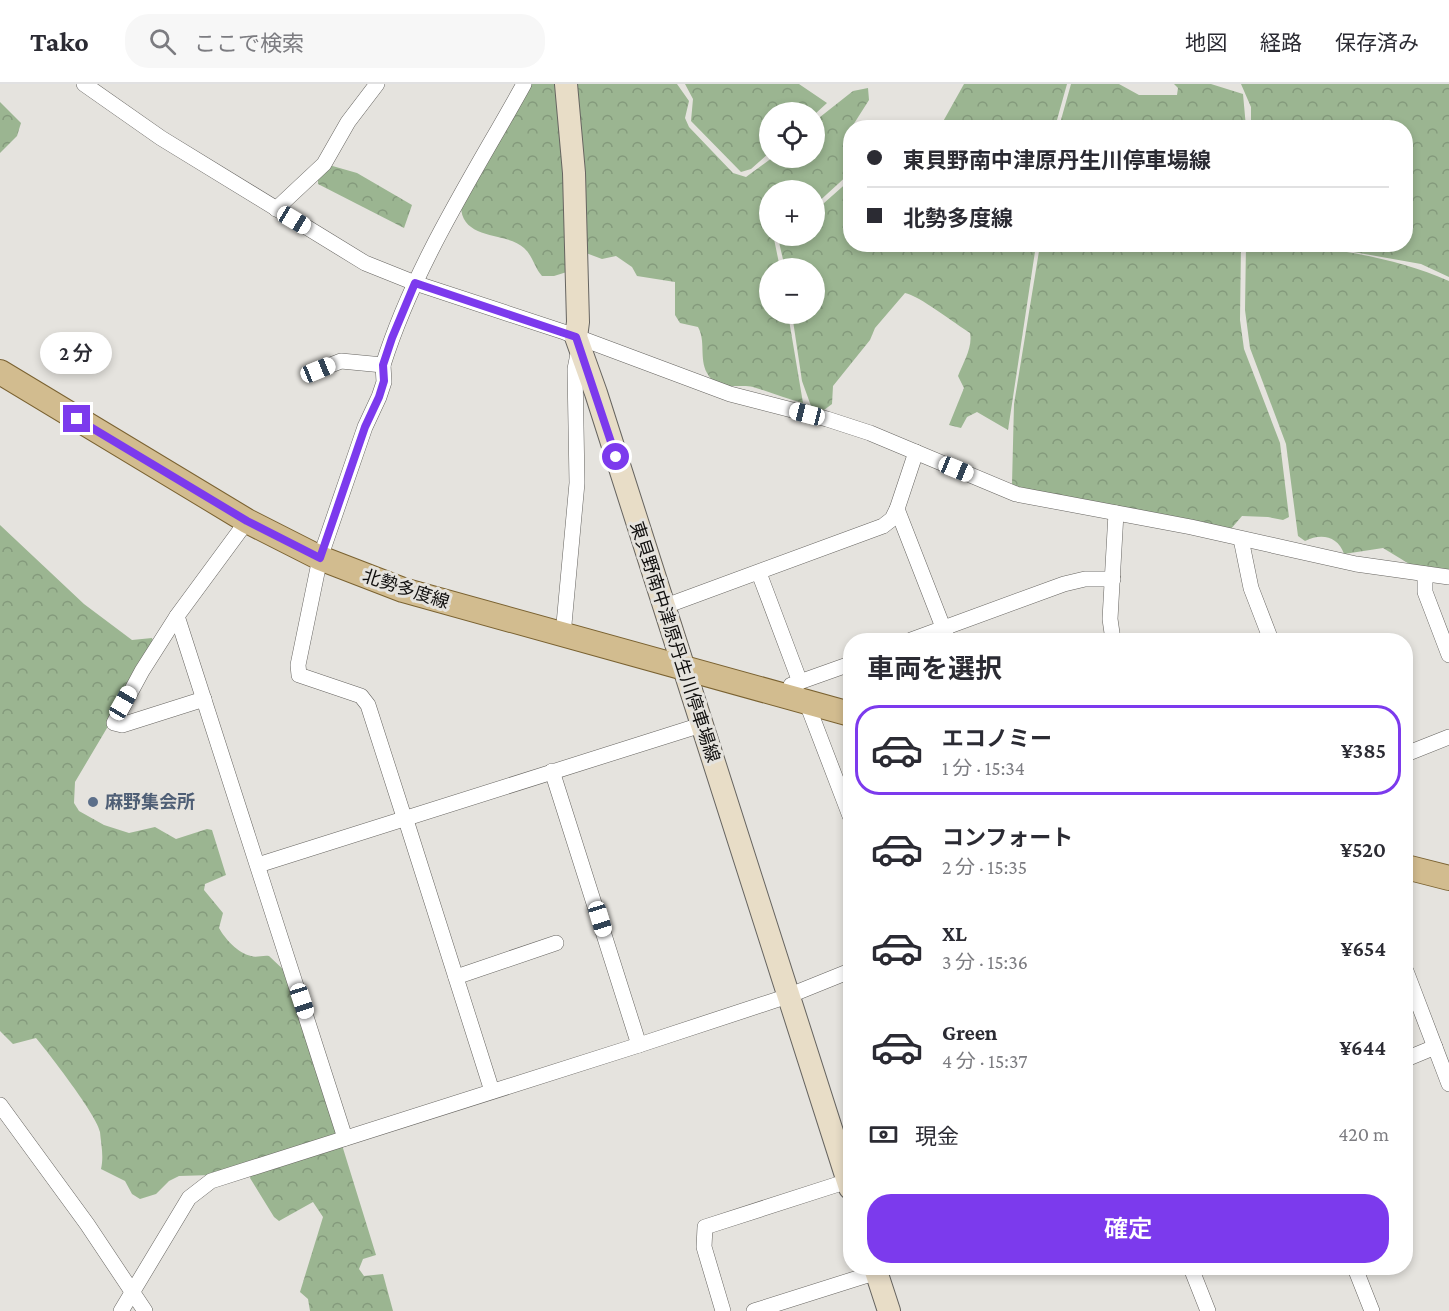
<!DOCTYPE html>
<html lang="ja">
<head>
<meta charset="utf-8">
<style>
	body { margin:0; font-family:"Crimson Pro","Noto Sans JP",serif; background:#f7f7f7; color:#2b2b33; height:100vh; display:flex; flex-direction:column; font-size:22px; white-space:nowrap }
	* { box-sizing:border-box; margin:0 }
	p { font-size:20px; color:#7c7c81 }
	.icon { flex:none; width:33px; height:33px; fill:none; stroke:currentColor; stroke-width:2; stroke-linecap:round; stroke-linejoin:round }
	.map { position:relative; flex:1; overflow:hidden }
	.sheet { position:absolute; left:843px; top:549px; width:570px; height:642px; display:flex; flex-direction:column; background:#fff; border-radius:24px; box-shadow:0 3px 9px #0003 }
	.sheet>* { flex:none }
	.banner { position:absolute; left:843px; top:36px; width:570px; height:132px; border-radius:24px; box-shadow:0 3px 9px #0003; display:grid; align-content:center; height:132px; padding:0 24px; background:#fff }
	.tools { position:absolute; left:759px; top:18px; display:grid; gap:12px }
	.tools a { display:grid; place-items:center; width:66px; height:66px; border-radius:50%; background:#fff; box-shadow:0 3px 9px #0003; font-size:30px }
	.end { position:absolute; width:27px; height:27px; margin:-14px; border:8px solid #7c3aed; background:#fff; box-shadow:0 0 0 3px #fff }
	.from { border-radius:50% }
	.bubble { position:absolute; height:42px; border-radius:21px; background:#fff; box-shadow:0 3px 9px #0003; font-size:20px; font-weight:600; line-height:42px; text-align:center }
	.car { position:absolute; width:18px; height:36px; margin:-18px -9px; border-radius:8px; box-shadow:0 0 4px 2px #0007; background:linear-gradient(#fff 24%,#345 0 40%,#fff 0 76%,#345 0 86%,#fff 0) }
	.banner b { display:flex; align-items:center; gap:21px; height:57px; font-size:22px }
	.banner b+b { border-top:2px solid #e1e1e2 }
	.banner i { width:15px; height:15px; background:#2b2b33 }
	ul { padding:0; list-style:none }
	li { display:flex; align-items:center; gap:18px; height:90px; margin:0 12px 9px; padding:0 12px; border:3px solid transparent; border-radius:24px }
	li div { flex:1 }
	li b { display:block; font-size:22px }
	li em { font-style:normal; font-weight:600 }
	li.current { border-color:#7c3aed }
	li>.icon { width:54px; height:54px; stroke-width:1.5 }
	h2 { padding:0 24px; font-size:27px; line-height:72px }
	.pay { display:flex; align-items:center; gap:15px; height:66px; padding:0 24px; font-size:22px }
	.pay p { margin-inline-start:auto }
	.primary-button { display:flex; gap:12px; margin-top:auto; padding:12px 24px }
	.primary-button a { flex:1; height:69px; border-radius:24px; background:#7c3aed; color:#fff; font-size:24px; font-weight:600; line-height:69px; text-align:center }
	header { display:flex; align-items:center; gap:36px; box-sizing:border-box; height:84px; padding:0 30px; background:#fff; border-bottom:2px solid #e1e1e2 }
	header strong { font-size:28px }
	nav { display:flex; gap:33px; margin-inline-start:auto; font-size:21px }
	.search { width:420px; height:54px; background:#f7f7f7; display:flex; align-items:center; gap:15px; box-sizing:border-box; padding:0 21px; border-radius:24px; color:#7c7c81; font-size:22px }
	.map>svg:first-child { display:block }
</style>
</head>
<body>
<header>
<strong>Tako</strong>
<div class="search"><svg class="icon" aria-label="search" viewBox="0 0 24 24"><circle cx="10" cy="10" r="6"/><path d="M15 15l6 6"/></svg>ここで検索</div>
<nav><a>地図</a><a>経路</a><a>保存済み</a></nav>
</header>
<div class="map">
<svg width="1449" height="1227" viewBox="0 0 1449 1227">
	<defs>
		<pattern id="forest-crowns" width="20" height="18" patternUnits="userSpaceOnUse" patternTransform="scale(1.5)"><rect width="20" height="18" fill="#9bb591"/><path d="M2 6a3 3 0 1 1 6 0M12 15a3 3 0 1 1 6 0" fill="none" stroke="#849a7c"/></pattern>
	</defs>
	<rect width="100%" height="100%" fill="#e5e3de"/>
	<g fill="url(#forest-crowns)">
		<path d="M527,0h32l11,187 -16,5h-12c-8,-9 -9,-20 -18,-28 -17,-17 -65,-6 -63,-45z"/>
		<path d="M571,0h106l12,17 -4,17 4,9 44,46 13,4 26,-19h42l1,-37 38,-30 15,-3 1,12 -21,33 2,40 -35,32 -1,-15h-44v46h6l-2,3 6,29h-10v46h18l15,89c-17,-4 -33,-11 -50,-16 -14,-4 -35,6 -46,-14 -8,-15 -1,-32 -9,-46l-18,-4 -5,-8v-33l-38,-6 -5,-9 -16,-11 -14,3 -16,-6z"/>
		<path d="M685,0h114l28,19 -12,11 -45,-2 -1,41 -18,16 -10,3 -50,-51 2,-22z"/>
		<path d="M964,0h103l-12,43h-115z"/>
		<path d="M1071,0h48l20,11h38l1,-7 -4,-4h37l32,10 3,33h-187z"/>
		<path d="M1241,0h208v193l-28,-13 -107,-19 92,-1v-116l-155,-1v-20z"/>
		<path d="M0,18l21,21 -4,13 -17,17z"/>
		<path d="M329,81l28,8 55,32 -8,23 -86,-44v-6z"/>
		<path d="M850,96v64l186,1 -28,185 -31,-18 -10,5 -6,11 -12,-3 15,-37 -6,-12c5,-13 15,-29 12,-43 -14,-9 -52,-38 -65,-40l-30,35 -5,12 -37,46 -1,18 -8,6 -13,-4 -9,-25 -10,-67h22v-46h-29l-7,-30 2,-2h34l1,-25z"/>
		<path d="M1040,161h201l-1,75 4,29 36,94 9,74 -6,3 -15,-3 -26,-1 -12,14 -211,-42 -7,-4 2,-80z"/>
		<path d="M1246,161c67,-1 141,9 203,36v290l-38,-6 -28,-17 -39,6c-6,-18 -23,-21 -39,-13l-7,-5 -12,-92 -36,-96 -5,-38z"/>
		<path d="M0,441l84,79 48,36 20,-2 3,9 -80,135 -1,21 5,8 25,14 25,8 26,-6 21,12 31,-10 5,1 14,45 -21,9 -1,6 19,23 -4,15c6,11 19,25 32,28 5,2 12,-1 18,0l19,18 51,155 -4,6 -123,40 -33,1 -10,5 -13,13 -16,5 -8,-5 -7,-13 -24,-12c3,-13 0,-25 -1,-37 -2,-15 -52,-80 -64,-94l-23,6 -13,-13z"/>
		<path d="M342,1061l34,110 -13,4 -4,10 5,7 19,-2 10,37h-83l-2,-12 -8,-7 23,-75 -10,-15 -34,19 -5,-4 -24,-39 1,-3z"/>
	</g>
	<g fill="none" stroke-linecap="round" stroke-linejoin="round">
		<g stroke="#666460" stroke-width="16">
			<g id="street">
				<path d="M84,0l77,54 204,125 50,20 149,49 166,62 97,25 43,14 146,61 175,33 165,37 93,13"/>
				<path d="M276,125l48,-45 24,-42 29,-38"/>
				<path d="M383,281l1,17 -5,15 -14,30 -45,131 -22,107 1,10 62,21 7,9 36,112"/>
				<path d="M318,286l23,-9 42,4c32,-101 90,-189 141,-281"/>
				<path d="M916,368l-19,57 51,131"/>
				<path d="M247,437l-70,95 168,522"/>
				<path d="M1241,455l10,49 20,52"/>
				<path d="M759,489l41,109"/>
				<path d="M1425,490v18l24,63"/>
				<path d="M663,523l220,-81 9,-7 5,-10"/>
				<path d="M177,532l-35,55 -28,52 8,2 82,-26"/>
				<path d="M563,551l14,-152 -2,-114 4,-20"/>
				<path d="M911,556l153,-56 21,-5h28"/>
				<path d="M1113,556l-3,-21 6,-106"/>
				<path d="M791,601l59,-21"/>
				<path d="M806,617l44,115"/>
				<path d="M1406,670l43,-17"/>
				<path d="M552,687l87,274"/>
				<path d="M405,733l87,274"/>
				<path d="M258,781l443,-140"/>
				<path d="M1406,887l43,113"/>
				<path d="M456,893l100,-34"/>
				<path d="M1406,975l29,-12"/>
				<path d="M0,1021l87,119 58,87"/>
				<path d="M1191,1184l17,43"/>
				<path d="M1355,1184l17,43"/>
				<path d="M121,1227l68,-113 22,-17 428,-136 149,-49 62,-25"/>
				<path d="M723,1227l-19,-64 1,-20 143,-46"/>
				<path d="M754,1227l123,-39"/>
			</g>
		</g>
		<g stroke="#666460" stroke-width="24">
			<g id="secondary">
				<path d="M566,0l8,89 4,149 -2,15 20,56 254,795"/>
				<path d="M875,1184l14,43"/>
			</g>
		</g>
		<g stroke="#7a6231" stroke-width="26">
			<g id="primary">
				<path d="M0,288l247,149 73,37 83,32 447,124"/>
				<path d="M1406,783l43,11"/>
			</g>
		</g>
		<use href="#street" stroke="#fff" stroke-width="15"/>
		<use href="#secondary" stroke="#e8ddc7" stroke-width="22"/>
		<use href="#primary" stroke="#d2bc8f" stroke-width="24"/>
	</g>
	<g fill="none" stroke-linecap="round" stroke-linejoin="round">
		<path stroke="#7c3aed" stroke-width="8" d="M77,335l170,102 73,37 45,-131 14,-30 5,-16 -1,-16 9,-27 23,-55 161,54 40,120"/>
	</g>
	<circle fill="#5c6f8a" stroke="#e5e3de" stroke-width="2" cx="93" cy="718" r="6"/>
	<g text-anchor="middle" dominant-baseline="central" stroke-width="6" stroke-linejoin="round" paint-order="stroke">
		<g font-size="18" fill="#0f0e0d" stroke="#e5e3de">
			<text transform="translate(406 505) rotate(18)">北勢多度線</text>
			<text transform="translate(675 558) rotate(72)">東貝野南中津原丹生川停車場線</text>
		</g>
		<g font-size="18" font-weight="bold" fill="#4e5e75" stroke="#e5e3de" text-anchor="start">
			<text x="105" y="718">麻野集会所</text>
		</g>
	</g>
</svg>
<div class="tools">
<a><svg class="icon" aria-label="locate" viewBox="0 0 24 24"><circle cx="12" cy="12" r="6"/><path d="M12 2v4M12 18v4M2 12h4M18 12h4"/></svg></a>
<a>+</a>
<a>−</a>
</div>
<i class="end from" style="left:616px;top:373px"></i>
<i class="end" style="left:77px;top:335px"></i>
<div class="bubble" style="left:40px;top:248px;width:72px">2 分</div>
<i class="car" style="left:294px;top:136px;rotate:121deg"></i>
<i class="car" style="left:318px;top:286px;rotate:68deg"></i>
<i class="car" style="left:807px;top:330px;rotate:284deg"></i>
<i class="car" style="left:956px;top:385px;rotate:112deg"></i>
<i class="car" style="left:123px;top:619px;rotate:30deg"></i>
<i class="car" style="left:600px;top:835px;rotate:163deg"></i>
<i class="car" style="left:302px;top:917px;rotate:162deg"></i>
<div class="banner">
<b><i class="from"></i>東貝野南中津原丹生川停車場線</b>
<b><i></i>北勢多度線</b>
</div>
<section class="sheet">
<h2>車両を選択</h2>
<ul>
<li class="current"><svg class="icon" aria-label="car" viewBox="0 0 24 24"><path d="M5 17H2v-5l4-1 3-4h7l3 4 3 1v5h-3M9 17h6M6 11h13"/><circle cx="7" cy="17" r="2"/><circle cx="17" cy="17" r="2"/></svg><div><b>エコノミー</b><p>1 分 · 15:34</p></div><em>¥385</em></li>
<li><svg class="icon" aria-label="car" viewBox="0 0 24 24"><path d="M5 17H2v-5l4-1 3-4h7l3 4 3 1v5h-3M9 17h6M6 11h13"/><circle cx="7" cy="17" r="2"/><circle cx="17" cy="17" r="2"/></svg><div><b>コンフォート</b><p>2 分 · 15:35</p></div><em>¥520</em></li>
<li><svg class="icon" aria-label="car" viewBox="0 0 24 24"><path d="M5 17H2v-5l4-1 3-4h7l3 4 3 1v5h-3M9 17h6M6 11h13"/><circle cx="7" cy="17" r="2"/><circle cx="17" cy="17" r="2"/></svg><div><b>XL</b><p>3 分 · 15:36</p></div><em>¥654</em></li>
<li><svg class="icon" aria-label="car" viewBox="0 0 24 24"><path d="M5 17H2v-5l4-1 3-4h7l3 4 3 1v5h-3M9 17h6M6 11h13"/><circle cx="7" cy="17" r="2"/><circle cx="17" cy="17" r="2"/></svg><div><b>Green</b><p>4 分 · 15:37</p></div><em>¥644</em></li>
</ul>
<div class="pay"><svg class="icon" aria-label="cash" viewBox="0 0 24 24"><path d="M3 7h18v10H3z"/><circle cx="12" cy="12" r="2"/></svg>現金<p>420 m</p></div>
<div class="primary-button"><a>確定</a></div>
</section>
</div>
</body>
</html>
